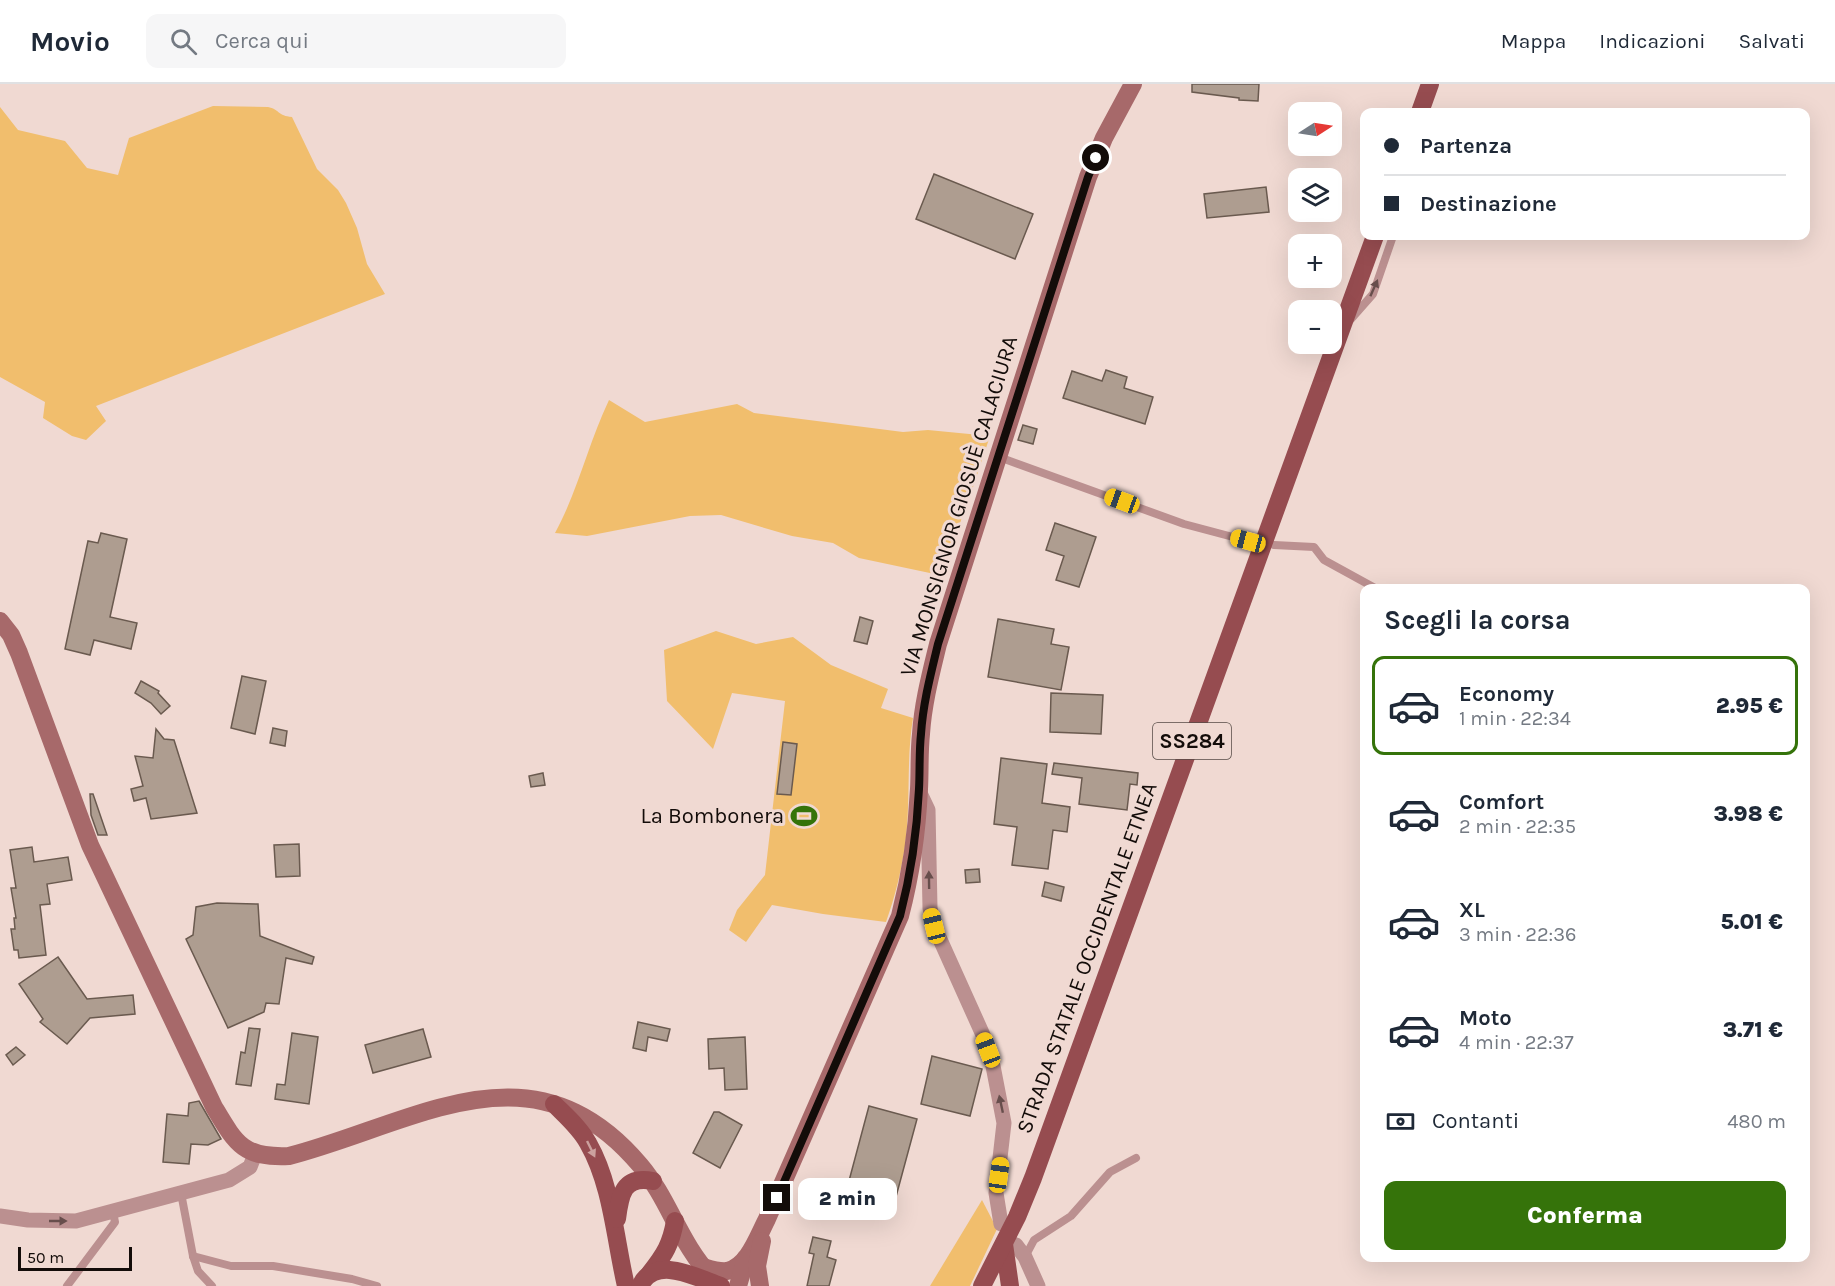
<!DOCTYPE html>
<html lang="it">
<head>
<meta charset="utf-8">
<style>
	body { margin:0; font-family:Karla,sans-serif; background:#f6f6f7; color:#1f2937; height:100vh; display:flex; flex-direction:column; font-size:22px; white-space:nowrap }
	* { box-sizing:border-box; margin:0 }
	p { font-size:20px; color:#747a83 }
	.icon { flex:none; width:33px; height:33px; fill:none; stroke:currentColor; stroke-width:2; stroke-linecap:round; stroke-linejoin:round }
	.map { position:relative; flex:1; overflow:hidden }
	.panel { position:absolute; left:1360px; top:500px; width:450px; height:678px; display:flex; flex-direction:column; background:#fff; border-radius:12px; box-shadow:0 6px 24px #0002 }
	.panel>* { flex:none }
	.banner { position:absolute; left:1360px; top:24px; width:450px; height:132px; border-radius:12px; box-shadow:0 6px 24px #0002; display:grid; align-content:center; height:132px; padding:0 24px; background:#fff }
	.needle { width:39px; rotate:78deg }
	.fabs { position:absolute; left:1288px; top:18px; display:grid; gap:12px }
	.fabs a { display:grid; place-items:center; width:54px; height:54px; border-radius:12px; background:#fff; box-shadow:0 6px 24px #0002; font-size:30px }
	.scale { position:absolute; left:18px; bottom:15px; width:114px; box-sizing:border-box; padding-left:6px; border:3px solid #130c09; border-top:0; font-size:16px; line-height:21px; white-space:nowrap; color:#130c09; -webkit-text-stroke:4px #f0d9d2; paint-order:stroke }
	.end { position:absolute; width:27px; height:27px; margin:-14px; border:8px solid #130c09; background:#fff; box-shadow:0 0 0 3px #fff }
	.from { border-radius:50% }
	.bubble { position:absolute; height:42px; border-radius:12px; background:#fff; box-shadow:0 6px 24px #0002; font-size:20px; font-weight:800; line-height:42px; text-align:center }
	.car { position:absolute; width:18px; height:36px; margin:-18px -9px; border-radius:8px; box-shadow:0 0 4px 2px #0007; background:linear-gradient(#f5c518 24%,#345 0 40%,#f5c518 0 76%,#345 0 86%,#f5c518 0) }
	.banner b { display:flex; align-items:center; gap:21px; height:57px; font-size:22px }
	.banner b+b { border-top:2px solid #e0e1e3 }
	.banner i { width:15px; height:15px; background:#1f2937 }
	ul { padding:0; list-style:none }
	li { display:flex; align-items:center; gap:18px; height:99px; margin:0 12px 9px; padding:0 12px; border:3px solid transparent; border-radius:12px }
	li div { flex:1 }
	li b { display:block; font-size:22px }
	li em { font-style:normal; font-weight:800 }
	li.selected { border-color:#35730a }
	li>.icon { width:54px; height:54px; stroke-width:1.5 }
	h2 { padding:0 24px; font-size:27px; line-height:72px }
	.pay { display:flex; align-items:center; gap:15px; height:66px; padding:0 24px; font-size:22px }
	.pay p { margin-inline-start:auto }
	.cta { display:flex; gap:12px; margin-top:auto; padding:12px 24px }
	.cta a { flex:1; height:69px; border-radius:12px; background:#35730a; color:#fff; font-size:24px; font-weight:800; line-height:69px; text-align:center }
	header { display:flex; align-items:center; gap:36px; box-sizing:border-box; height:84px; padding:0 30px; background:#fff; border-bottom:2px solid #e0e1e3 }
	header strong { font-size:28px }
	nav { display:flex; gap:33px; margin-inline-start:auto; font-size:21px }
	.search { width:420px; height:54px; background:#f6f6f7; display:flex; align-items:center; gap:15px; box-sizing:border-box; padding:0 21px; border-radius:12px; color:#747a83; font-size:22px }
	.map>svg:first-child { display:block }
</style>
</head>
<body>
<header>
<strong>Movio</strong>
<div class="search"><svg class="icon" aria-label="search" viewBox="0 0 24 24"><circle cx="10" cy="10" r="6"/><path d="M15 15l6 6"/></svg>Cerca qui</div>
<nav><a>Mappa</a><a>Indicazioni</a><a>Salvati</a></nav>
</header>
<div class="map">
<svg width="1835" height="1202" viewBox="0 0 1835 1202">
	<rect width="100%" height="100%" fill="#f0d9d2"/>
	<g fill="#f1be6d">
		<path d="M213,22l55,1c11,2 10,9 24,10l25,52 21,21 8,13 11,25 10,36 18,30 -289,112 10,15 -20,19 -14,-4 -29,-18 2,-16 -45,-25v-270l18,23 47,11 22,27 31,7 11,-37z"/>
		<path d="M609,316l36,22 92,-18 17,9 149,19 25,-2 62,6 -20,60h-8l-4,7 7,4 -21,69 -85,-18 -26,-15 -41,-7 -71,-21 -31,1 -103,20 -32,-3c23,-42 33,-89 54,-133z"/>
		<path d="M716,547l40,13 37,-7 38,28 57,24 -7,19 32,10c-7,42 -2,85 -8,128 -4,26 -10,51 -19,76l-63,-8 -51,-9 -26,37 -17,-12 8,-20 28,-35 20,-174 -53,-8 -19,56 -46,-48 -3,-51z"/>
		<path d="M982,1116l15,29 -27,57h-40z"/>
	</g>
	<g fill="#ae9d90" stroke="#6a5a4f" stroke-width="1.5">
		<path d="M1192,0h67l-1,17 -19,-1v-2l-47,-6z"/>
		<path d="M934,90l99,40 -18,45 -99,-40z"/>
		<path d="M1266,103l3,25 -62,6 -3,-24z"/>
		<path d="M1106,286l21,7 -3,11 29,9 -8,27 -82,-26 9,-27 30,10z"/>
		<path d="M1023,341l14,4 -4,15 -15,-4z"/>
		<path d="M1055,439l41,14 -17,50 -23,-7 8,-24 -18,-6z"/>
		<path d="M101,449l26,6 -17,78 27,6 -6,26 -37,-9 -4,15 -25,-6 23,-108 10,2z"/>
		<path d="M860,533l13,4 -6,23 -13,-3z"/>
		<path d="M998,535l56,10 -3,15 18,3 -8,43 -73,-13z"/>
		<path d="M242,592l24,5 -11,53 -24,-6z"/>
		<path d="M141,597l18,10 -1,2 12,13 -9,8 -10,-11 -16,-10z"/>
		<path d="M1051,609l52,2 -2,39 -51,-2z"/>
		<path d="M273,644l14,3 -2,15 -15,-3z"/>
		<path d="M156,645l8,10 10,1 23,73 -46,6 -5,-21 -12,3 -3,-12 12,-3 -8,-30 18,2z"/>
		<path d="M783,658l14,2 -6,51 -14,-1z"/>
		<path d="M1001,674l46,6 -5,39 28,4 -3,25 -14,-2 -5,39 -36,-4 5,-38 -23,-3z"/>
		<path d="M1054,679l84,10 -1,12 -7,-1 -3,26 -48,-6 3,-26 -30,-4z"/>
		<path d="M543,689l2,12 -14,2 -2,-11z"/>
		<path d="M90,710h3l14,41h-9l-7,-20z"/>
		<path d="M299,760l1,32 -24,1 -2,-32z"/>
		<path d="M32,763l2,15 34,-5 4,23 -25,4 3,20 -10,1 6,50 -27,3 -1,-8h-4l-3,-21h4l-1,-11h2l-5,-30h5l-6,-38z"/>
		<path d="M979,785l1,13 -14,1 -1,-13z"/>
		<path d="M1045,798l19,5 -3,14 -19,-5z"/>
		<path d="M217,819l41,1 2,32 54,21 -2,7 -26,-6 -7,46 -13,-1 -2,9 -36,16 -42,-89 7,-4 3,-28z"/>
		<path d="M58,873l29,42 46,-4 2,19 -45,4 -23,26 -27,-22 3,-3 -24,-35z"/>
		<path d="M638,938l32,7 -3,12 -19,-4 -2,14 -13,-3z"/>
		<path d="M249,944l11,1 -9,57 -15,-2 5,-32 4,1z"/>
		<path d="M423,945l8,28 -58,16 -8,-28z"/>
		<path d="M292,949l26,4 -9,67 -34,-5 2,-15 8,1z"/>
		<path d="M745,953l2,52 -22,1 -1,-22 -15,1 -1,-30z"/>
		<path d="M16,963l9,8 -12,10 -7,-10z"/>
		<path d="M932,972l50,13 -12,47 -49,-12z"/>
		<path d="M199,1017l22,38 -13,6 -17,-1 -2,20 -26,-2 4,-48 21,2 1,-13z"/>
		<path d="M869,1022l48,13 -23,85 -48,-12z"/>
		<path d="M714,1028h5l23,13 -22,43 -27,-15z"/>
		<path d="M813,1153l18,4 -4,16 9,3 -7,26h-22l7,-32 -5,-1z"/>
	</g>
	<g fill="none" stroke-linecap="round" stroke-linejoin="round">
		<g stroke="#bb9090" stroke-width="8">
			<path d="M1351,235l22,-25 20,-58"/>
			<path d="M999,373l185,67 64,17"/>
			<path d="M1274,461l40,2 10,13 51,28"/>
			<path d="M181,1109l12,63 5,15 14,15"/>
			<path d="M193,1172l38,10h42l79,13 25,7"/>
			<path d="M1025,1173l9,-17 37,-24 39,-44 26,-14"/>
			<path d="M67,1202l48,-64 -2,-10"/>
		</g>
		<g stroke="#bb9090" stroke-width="15">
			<path d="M919,707l9,19 2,98 4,18 49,109 10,31 11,57 -8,70 5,31"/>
			<path d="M0,1132l28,4 48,1 153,-41 21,-13 5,-13"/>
			<path d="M1016,1161l9,12 13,29"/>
		</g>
		<g stroke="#a7696a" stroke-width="18">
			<path d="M0,537l11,14 8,18 71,192 124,262c22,37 29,51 75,49 127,-33 244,-118 351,9 29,34 40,79 71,111"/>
			<path d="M703,1183c7,2 16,5 24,4 21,-4 31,-35 40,-52l133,-303c11,-42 17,-84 19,-127 1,-18 0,-37 2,-55 2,-31 10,-61 17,-90l150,-467 16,-39 29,-54"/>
			<path d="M738,1202l8,-28"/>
			<path d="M760,1202l-3,-20 5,-25"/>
		</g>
		<g stroke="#964c50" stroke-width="18">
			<path d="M1420,28l10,-28"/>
			<path d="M554,1020c12,12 26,24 34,39 24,42 27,96 38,143"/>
			<path d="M617,1135c3,-24 6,-44 36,-38"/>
			<path d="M1004,1160l6,42"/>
			<path d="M650,1189c15,-19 21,-29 25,-52"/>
			<path d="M640,1202c15,-32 57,-8 81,0"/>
			<path d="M982,1202l35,-69 16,-39 342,-942"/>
		</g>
	</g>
	<defs><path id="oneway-solid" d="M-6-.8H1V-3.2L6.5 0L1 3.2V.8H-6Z" transform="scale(1.5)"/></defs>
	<g fill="#674e4c">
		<use href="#oneway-solid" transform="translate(1374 204) rotate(-66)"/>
		<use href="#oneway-solid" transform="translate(929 796) rotate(-91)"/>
		<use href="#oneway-solid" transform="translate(1001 1020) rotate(-102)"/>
		<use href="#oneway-solid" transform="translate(58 1137)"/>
	</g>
	<use fill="#cca19e" href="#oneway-solid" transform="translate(591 1065) rotate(64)"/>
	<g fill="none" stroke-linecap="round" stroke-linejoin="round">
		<path stroke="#130c09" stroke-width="8" d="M777,1114l123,-282c11,-42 17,-84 19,-127 1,-18 0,-37 2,-55 2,-31 10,-61 17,-90l150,-467 8,-19"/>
	</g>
	<defs>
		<g id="stadium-bare" transform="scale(2.07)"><path d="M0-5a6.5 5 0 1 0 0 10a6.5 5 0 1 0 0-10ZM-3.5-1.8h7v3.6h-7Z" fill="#35730a" stroke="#f0d9d2" stroke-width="2.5" paint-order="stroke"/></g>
	</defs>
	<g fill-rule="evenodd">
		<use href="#stadium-bare" x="804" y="732"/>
	</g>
	<g text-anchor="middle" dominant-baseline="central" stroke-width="6" stroke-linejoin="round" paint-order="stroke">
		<rect fill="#f0d9d2" stroke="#554a45" stroke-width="1.5" x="1153" y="639" width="78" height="36" rx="4.5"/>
		<g font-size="21" font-weight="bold" fill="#130c09">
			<text x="1192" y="657">SS284</text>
		</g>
		<g font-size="22" fill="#130c09" stroke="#f0d9d2">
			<text transform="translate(959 422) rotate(-73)">VIA MONSIGNOR GIOSUÈ CALACIURA</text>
			<text transform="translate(1087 874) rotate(-70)">STRADA STATALE OCCIDENTALE ETNEA</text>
		</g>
		<g font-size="22" fill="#130c09" stroke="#f0d9d2" text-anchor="end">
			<text x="784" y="732">La Bombonera</text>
		</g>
	</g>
</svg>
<div class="fabs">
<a><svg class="needle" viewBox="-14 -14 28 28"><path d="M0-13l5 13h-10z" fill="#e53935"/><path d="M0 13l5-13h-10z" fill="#747a83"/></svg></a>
<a><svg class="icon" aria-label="layers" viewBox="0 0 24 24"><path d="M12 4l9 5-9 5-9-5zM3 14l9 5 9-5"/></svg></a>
<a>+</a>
<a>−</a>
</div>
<div class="scale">50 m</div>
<i class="end from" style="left:1096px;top:74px"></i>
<i class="end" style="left:777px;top:1114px"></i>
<div class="bubble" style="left:798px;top:1094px;width:99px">2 min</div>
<i class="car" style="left:1122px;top:417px;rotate:290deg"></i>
<i class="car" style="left:1248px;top:457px;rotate:285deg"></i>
<i class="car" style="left:934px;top:842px;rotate:346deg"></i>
<i class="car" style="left:988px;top:966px;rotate:339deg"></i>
<i class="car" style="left:999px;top:1091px;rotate:8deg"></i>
<div class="banner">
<b><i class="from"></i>Partenza</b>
<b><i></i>Destinazione</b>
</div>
<section class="panel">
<h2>Scegli la corsa</h2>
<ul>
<li class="selected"><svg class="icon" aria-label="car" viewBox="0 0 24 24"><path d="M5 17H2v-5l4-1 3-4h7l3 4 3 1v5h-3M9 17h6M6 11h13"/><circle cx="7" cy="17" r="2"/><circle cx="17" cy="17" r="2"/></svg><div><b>Economy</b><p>1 min · 22:34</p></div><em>2.95 €</em></li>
<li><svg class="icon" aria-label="car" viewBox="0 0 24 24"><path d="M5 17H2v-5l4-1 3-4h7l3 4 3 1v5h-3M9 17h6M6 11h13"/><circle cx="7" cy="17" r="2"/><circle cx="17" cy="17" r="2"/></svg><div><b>Comfort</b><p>2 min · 22:35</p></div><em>3.98 €</em></li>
<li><svg class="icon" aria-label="car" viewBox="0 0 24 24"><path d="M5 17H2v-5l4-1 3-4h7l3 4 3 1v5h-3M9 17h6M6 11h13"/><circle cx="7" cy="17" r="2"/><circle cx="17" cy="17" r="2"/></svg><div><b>XL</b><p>3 min · 22:36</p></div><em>5.01 €</em></li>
<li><svg class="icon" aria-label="car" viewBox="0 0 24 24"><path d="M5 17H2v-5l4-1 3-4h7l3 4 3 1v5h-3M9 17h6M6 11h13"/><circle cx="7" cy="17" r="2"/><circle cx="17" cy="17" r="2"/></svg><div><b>Moto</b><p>4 min · 22:37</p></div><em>3.71 €</em></li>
</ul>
<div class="pay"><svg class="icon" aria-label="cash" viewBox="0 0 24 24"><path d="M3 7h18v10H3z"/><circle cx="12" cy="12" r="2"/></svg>Contanti<p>480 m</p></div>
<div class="cta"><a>Conferma</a></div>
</section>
</div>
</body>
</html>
